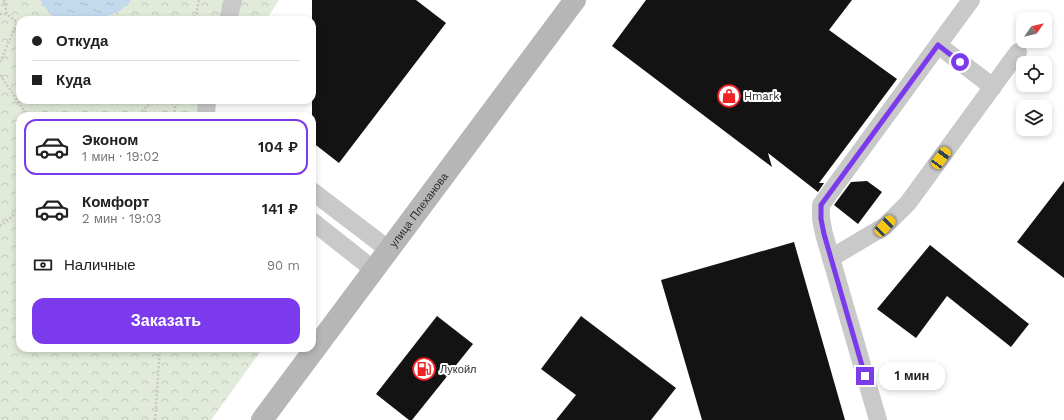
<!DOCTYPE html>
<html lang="ru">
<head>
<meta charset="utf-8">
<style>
	body { margin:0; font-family:"Work Sans",sans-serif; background:#f2f2f2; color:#202124; height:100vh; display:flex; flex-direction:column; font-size:15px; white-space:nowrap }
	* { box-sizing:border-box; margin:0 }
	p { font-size:13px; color:#757577 }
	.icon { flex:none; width:22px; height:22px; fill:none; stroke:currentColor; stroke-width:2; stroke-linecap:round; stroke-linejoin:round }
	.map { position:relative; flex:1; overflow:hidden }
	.drawer { position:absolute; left:16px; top:112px; width:300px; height:240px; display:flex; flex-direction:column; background:#fff; border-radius:12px; box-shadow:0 2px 6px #0003 }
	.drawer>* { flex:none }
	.banner { position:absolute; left:16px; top:16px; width:300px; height:88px; border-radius:12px; box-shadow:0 2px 6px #0003; display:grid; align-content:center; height:88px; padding:0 16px; background:#fff }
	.needle { width:26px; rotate:56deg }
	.tools { position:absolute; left:1016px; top:12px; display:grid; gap:8px }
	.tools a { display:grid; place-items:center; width:36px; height:36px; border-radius:8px; background:#fff; box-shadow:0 2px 6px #0003; font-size:20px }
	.end { position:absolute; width:18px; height:18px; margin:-9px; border:5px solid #7c3aed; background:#fff; box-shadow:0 0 0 2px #fff }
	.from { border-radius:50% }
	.bubble { position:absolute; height:28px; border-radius:12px; background:#fff; box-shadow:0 2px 6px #0003; font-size:13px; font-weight:600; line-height:28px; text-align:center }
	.car { position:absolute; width:12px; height:24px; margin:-12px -6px; border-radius:5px; box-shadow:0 0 3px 1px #0007; background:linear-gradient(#f5c518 24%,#345 0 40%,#f5c518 0 76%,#345 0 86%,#f5c518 0) }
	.banner b { display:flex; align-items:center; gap:14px; height:38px; font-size:15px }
	.banner b+b { border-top:1px solid #e0e0e0 }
	.banner i { width:10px; height:10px; background:#202124 }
	ul { padding:7px 0 0; list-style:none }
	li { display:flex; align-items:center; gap:12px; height:56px; margin:0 8px 6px; padding:0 8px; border:2px solid transparent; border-radius:12px }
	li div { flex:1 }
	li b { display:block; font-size:15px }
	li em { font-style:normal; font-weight:600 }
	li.on { border-color:#7c3aed }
	li>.icon { width:36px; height:36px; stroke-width:1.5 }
	.pay { display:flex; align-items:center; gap:10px; height:44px; padding:0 16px; font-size:15px }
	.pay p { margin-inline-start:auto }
	.button { display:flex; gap:8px; margin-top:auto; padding:8px 16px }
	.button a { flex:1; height:46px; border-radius:12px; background:#7c3aed; color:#fff; font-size:16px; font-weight:600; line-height:46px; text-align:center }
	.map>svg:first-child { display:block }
</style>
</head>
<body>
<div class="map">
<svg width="1064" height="420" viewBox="0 0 1064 420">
	<defs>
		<pattern id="park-crowns" width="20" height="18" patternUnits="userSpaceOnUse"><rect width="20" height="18" fill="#e2ebd9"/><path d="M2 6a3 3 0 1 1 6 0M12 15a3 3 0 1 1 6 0" fill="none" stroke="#c2caba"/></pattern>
		<pattern id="water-ripples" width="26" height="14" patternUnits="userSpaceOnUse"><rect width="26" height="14" fill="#c3daed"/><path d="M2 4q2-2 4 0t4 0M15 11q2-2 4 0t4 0" fill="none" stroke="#a8bbcb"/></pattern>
	</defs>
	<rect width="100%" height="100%" fill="#fff"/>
	<path fill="url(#park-crowns)" d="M0,0h279l-13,20h-246v80h195l-11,16h-184v232h243l-52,72h-211z"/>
	<path fill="url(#water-ripples)" d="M40,0h91c-9,17 -51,24 -69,20 -10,-2 -17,-11 -22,-20z"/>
	<g fill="#131313">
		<path d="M312,0h104l30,23 -107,140 -27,-21z"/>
		<path d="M646,0h206l-23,30 68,49 -78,104h5l-6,9 -50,-39 4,14 -160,-121z"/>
		<path d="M867,181l15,11 -24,32 -24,-19 17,-23z"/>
		<path d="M1064,181v97l-47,-36z"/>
		<path d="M794,242l51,178h-143l-41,-140z"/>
		<path d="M930,245l99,79 -18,23 -64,-51 -31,42 -39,-29z"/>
		<path d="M437,316l36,28 -61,76h-3l-33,-26z"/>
		<path d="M581,316l95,72 -25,32h-95l20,-25 -35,-26z"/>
	</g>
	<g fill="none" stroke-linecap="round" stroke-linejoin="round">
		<g stroke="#c9c9c9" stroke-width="2.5" stroke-dasharray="2 2" stroke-linecap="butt">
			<path d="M4,0l3,14 13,11"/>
			<path d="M0,14h7"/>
			<path d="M191,20l5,-5 3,-15"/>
			<path d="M0,62l17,-39"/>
			<path d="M0,75l28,41"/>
			<path d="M135,116l20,-16"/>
			<path d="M174,116l2,-16"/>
			<path d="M0,226l20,-16"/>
			<path d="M234,348v1"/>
			<path d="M155,420l5,-72"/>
		</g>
		<g stroke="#c9c9c9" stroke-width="18">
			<path d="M228,20l5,-20"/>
			<path d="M938,45l55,42"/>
			<path d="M206,116l1,-16"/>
			<path d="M312,191l77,59"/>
			<path d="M312,221l62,49"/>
			<path d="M831,258l54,-32 23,-23 110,-151"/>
			<path d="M878,420l-54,-186 -3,-15v-14l150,-205"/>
		</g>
		<path stroke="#b6b6b6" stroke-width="22" id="s1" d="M262,420l313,-420"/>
	</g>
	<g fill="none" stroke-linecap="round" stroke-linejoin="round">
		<path stroke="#7c3aed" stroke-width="5" d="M865,376l-41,-142 -3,-15v-14l117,-160 22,17"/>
	</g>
	<defs>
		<g id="shop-ring" transform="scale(1.15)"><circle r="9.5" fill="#fff" stroke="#f02225" stroke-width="1.5"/><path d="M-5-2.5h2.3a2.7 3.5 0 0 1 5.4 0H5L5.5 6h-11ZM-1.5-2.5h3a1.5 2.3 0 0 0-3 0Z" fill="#f02225"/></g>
		<g id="fuel-ring" transform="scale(1.15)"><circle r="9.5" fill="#fff" stroke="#f02225" stroke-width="1.5"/><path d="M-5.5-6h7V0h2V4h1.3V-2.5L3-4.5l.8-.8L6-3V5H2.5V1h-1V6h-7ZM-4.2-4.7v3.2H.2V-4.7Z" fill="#f02225"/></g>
	</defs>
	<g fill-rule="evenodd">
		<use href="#shop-ring" x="729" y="96"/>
		<use href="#fuel-ring" x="424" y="369"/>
	</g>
	<g text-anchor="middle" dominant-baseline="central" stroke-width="4" stroke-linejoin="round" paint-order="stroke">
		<g font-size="11" fill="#2c2c2c" stroke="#fff" text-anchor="start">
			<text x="744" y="96">Hmark</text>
			<text x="440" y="369">Лукойл</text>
		</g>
		<g font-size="11" fill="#2c2c2c" stroke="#fff">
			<text stroke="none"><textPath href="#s1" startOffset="262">улица Плеханова</textPath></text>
		</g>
	</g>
</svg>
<div class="tools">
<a><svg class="needle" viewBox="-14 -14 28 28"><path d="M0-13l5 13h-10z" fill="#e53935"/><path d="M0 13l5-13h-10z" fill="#757577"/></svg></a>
<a><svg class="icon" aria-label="locate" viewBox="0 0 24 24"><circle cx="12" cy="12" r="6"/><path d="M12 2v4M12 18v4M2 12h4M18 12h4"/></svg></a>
<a><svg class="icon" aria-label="layers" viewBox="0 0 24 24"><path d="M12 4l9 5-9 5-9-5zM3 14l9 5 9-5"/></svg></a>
</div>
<i class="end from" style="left:960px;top:62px"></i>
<i class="end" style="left:865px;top:376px"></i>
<div class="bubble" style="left:879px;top:362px;width:66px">1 мин</div>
<i class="car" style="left:941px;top:158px;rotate:36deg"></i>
<i class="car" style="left:885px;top:226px;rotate:44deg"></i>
<div class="banner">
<b><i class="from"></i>Откуда</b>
<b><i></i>Куда</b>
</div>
<section class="drawer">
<ul>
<li class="on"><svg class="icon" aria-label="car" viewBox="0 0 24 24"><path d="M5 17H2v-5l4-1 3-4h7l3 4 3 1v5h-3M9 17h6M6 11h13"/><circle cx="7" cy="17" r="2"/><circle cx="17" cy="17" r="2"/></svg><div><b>Эконом</b><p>1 мин · 19:02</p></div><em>104 ₽</em></li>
<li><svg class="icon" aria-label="car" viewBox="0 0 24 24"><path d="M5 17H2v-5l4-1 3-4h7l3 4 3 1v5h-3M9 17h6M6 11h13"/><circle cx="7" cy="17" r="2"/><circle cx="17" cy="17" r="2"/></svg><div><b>Комфорт</b><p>2 мин · 19:03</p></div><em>141 ₽</em></li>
</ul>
<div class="pay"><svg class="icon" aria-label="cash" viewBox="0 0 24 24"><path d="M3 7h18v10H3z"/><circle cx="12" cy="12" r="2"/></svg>Наличные<p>90 m</p></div>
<div class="button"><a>Заказать</a></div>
</section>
</div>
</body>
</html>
